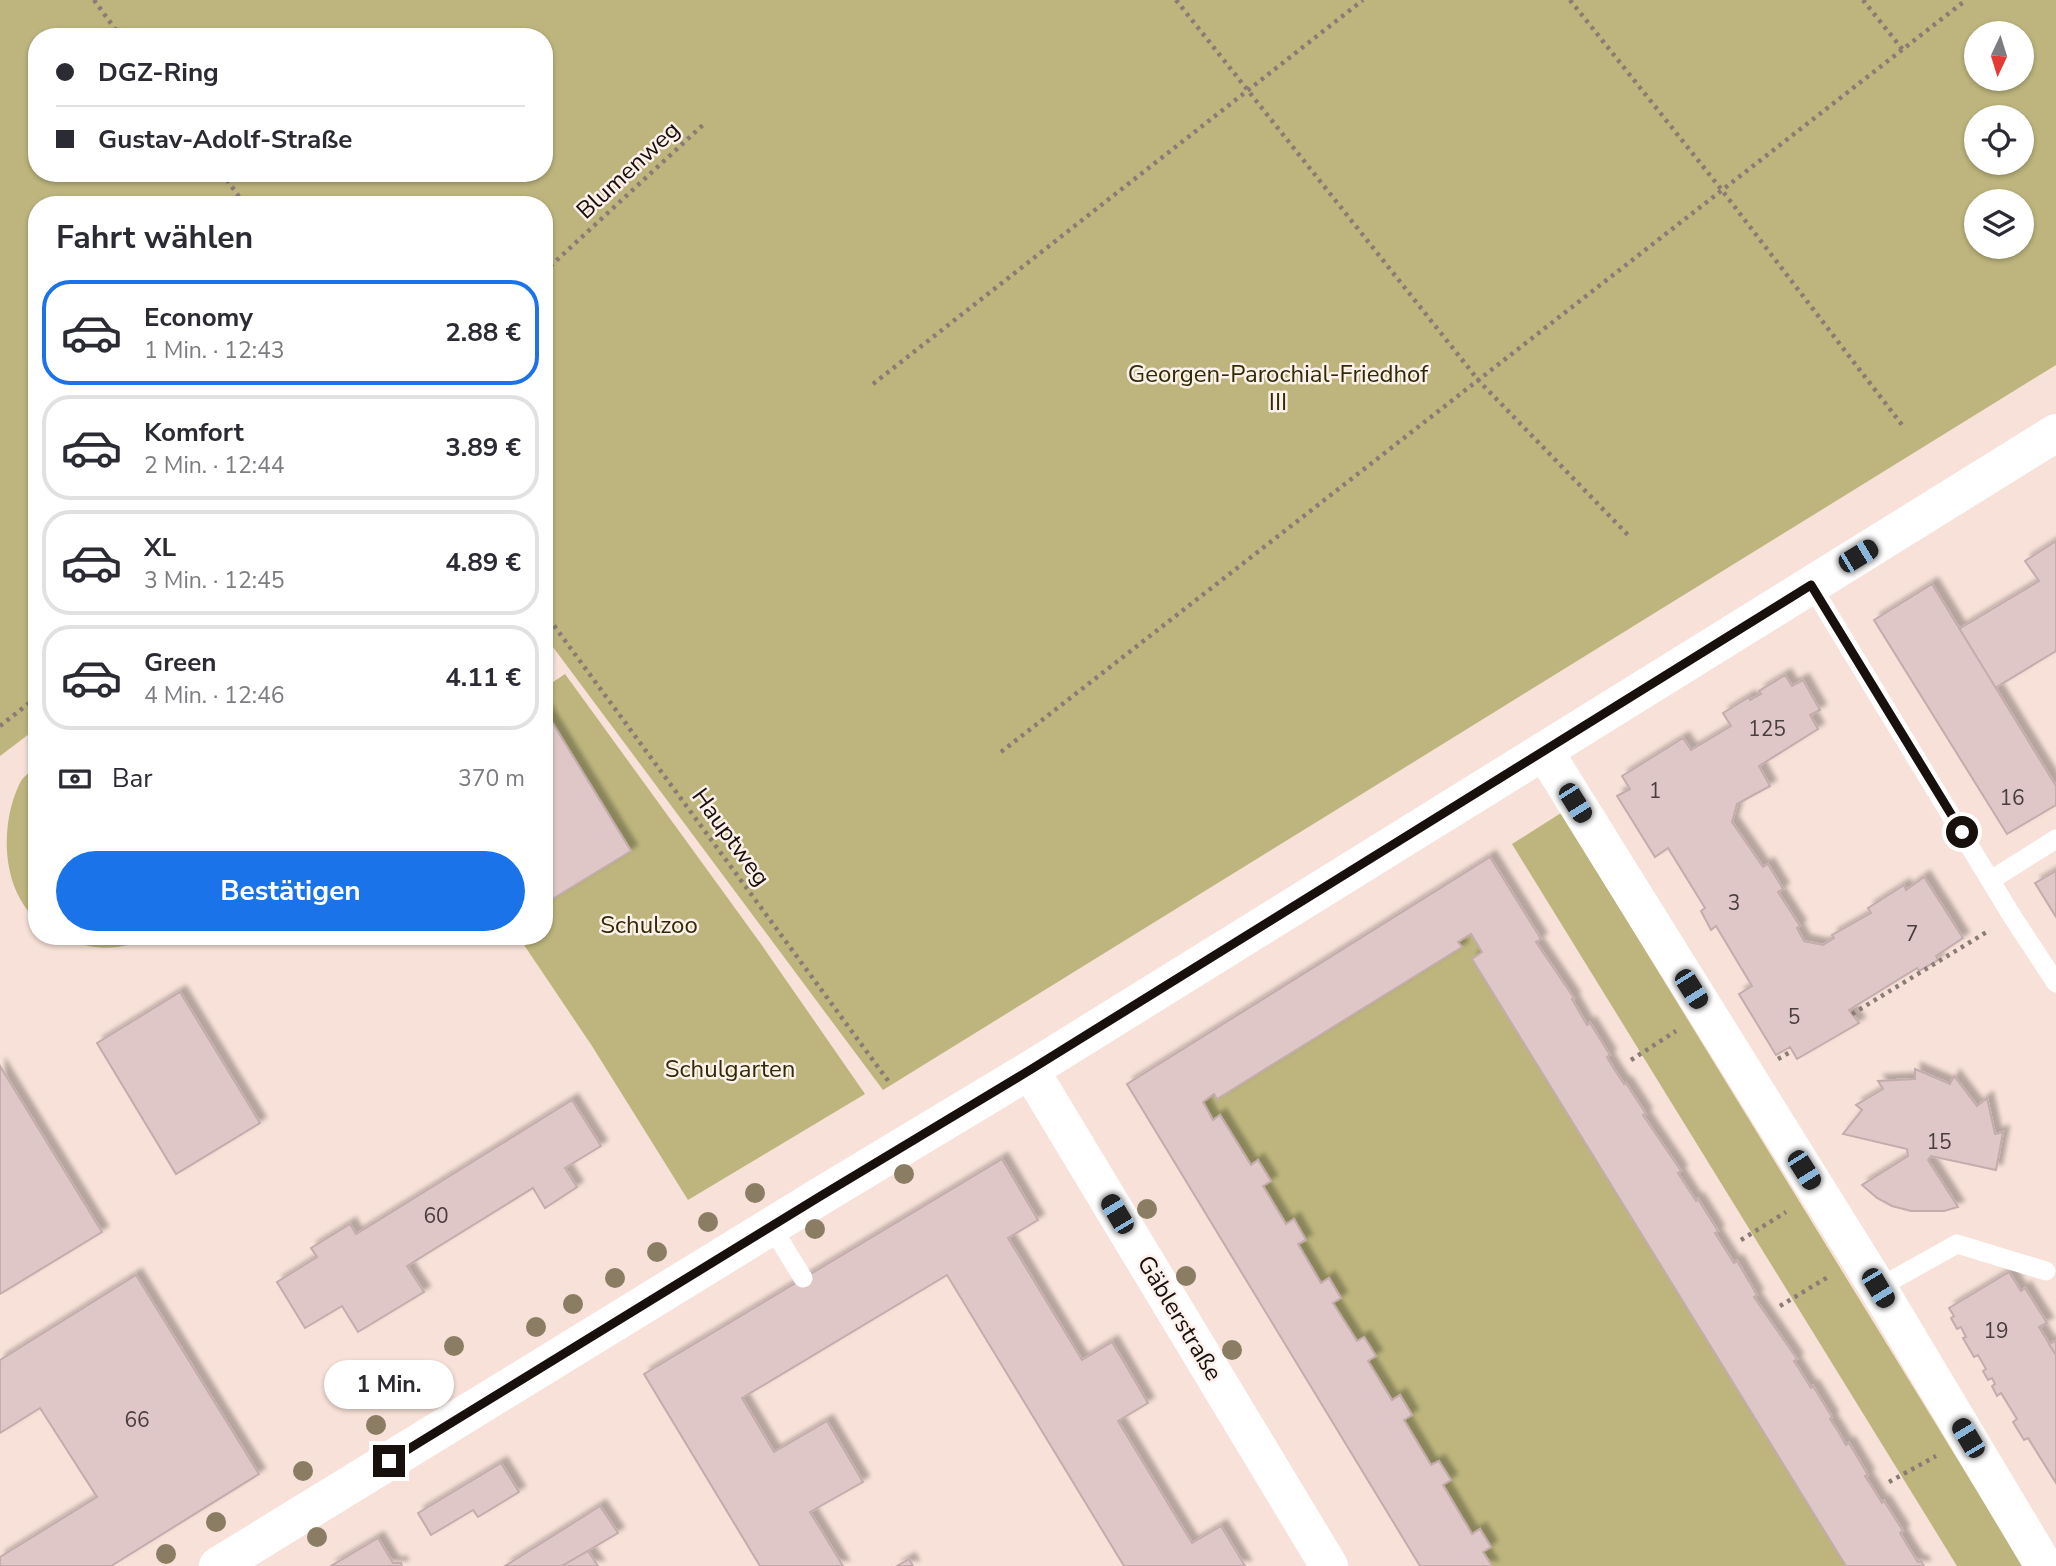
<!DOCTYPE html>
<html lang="de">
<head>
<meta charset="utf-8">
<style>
	body { margin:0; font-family:"Nunito Sans",sans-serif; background:#f2f2f3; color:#2b2b33; height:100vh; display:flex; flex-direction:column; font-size:26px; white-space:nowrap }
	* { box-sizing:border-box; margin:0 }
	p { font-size:23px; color:#7c7c81 }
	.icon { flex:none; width:38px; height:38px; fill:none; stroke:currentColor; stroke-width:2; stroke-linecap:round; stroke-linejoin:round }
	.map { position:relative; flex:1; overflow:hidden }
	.details { position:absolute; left:28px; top:196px; width:525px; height:749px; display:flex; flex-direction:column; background:#fff; border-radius:28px; box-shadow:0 2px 5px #0004 }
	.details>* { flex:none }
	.top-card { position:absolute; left:28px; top:28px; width:525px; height:154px; border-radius:28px; box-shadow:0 2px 5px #0004; display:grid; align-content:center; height:154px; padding:0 28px; background:#fff }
	.needle { width:46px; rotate:184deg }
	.fabs { position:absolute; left:1964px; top:21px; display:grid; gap:14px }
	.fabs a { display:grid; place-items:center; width:70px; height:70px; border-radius:50%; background:#fff; box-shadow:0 2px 5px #0004; font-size:35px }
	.end { position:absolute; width:32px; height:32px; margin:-16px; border:9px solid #18100d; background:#fff; box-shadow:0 0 0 4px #fff }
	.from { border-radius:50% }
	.bubble { position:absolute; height:49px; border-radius:24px; background:#fff; box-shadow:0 2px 5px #0004; font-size:23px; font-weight:700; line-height:49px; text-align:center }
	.car { position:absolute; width:21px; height:42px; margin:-21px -10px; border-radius:9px; box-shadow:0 0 5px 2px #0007; background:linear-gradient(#222 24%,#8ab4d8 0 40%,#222 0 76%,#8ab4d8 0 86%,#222 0) }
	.top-card b { display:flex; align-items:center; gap:24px; height:66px; font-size:26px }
	.top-card b+b { border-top:2px solid #e1e1e2 }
	.top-card i { width:18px; height:18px; background:#2b2b33 }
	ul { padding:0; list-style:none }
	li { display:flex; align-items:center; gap:21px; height:105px; margin:0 14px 10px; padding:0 14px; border:4px solid #e1e1e2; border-radius:28px }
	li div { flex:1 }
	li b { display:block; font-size:26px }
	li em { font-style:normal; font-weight:700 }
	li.current { border-color:#1a73e8 }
	li>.icon { width:63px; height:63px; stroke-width:1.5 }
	h2 { padding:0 28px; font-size:32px; line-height:84px }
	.pay { display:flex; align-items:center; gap:18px; height:77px; padding:0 28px; font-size:26px }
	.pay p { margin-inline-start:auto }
	.cta { display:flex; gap:14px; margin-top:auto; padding:14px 28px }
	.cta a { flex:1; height:80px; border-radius:42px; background:#1a73e8; color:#fff; font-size:28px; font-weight:700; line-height:80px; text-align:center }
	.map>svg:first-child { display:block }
</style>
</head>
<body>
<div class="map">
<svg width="2056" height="1566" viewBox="0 0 2056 1566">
	<defs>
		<filter id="shadow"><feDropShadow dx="6" dy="-6" stdDeviation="2" flood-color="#0004"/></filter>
	</defs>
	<rect width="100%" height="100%" fill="#f7e1d8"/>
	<g fill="#bdb57d" fill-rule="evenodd">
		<path d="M0,0h2056v365l-1173,725 -339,-455v-430h-507v523l-37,28zM2021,33v46h-45v-46zM37,37h507v136h-507zM1976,117h45v46h-45zM2021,201v46h-45v-46z"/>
		<path d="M565,674l196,270 104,150 -177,106 -96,-154 -74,-110h26v-32l87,-54 -87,-141v-21z"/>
		<path d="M37,766v154c-37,-33 -37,-99 -16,-139 4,-6 11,-10 16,-15z"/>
		<path d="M1561,813l462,753h-66l-445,-722z"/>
		<path d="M1471,934l11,18 -10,7 374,607h-354l-9,-14 8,-5 -11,-18 -8,5 -29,-49 8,-5 -12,-19 -8,4 -27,-45 -4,-25 -8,5 -24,-39 8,-5 -11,-19 -8,4 -24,-38 8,-5 -12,-20 -8,5 -23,-39 8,-5 -12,-19 -8,4 -23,-38 8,-5 -12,-20 -8,4 -30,-50 -8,5 -10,-18 11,-8 4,5 243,-152 -3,-5z"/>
		<path d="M60,936h92c-31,15 -60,16 -92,0z"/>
	</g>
	<g fill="#dfc7c8" stroke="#c4acad" stroke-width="2" filter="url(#shadow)">
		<path d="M2056,541v110l-61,37 -36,-59 80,-48 -14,-20z"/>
		<path d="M1932,584l124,202v19l-49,29 -133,-214z"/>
		<path d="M1785,675l7,11 11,-6 17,30 -10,5 8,14 -59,37 11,20 -33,18 -5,18 31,45 5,-3 15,25 -5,3 22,34 -3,2 7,13 19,4 11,-7 -2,-3 39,-22 -3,-5 36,-23 2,5 18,-13 39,61 -27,18 2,4 -19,11 -2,-3 -68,42 10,13 -62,36 -7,-12 -14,8 -37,-61 13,-8 -36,-60 -5,4 -10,-19 4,-3 -37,-60 -13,9 -38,-61 13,-7 -8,-13 61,-38 8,12 40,-24 -8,-13 26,-16 1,3 11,-6 -2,-3z"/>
		<path d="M544,709l87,142 -87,53z"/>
		<path d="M1490,857l51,82 -5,3 38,56 -2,1 15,26 3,-2 20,32 -3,2 7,12 10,15 2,-1 20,31 -3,1 38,56 -3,2 18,28 2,-2 20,32 -3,2 10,16 9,14 3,-2 20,34 -3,2 43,62 -3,2 17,27 2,-2 19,31 -2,2 8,12 8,14 3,-2 19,32 -3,1 9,14 8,13 2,-2 19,30 -3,2 9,15 9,14 3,-1 3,5h-78l-374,-607 10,-7 -11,-18 -13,8 4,5 -245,152 -3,-5 -11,8 10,18 7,-5 31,50 7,-5 13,21 -8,5 23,38 8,-5 12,21 -8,4 23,39 8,-5 12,20 -8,5 24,38 7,-4 12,19 -8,5 24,39 8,-5 12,20 -8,5 27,45 8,-4 12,19 -8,5 29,49 8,-5 11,18 -8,5 9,14h-72l-293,-482z"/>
		<path d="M2056,871v46l-21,-34z"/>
		<path d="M180,992l80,131 -84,51 -79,-131z"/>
		<path d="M0,1066l102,166 -102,62z"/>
		<path d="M1915,1069l35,15 4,-8 23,30 10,-8 8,36 8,-2 -7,38 -65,-14 -3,4 30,47 -14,4h-33l-19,-5 -15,-8 -15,-13 46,-29 -1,-7 -64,-15 19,-24 -6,-5 27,-16 -5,-8 37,-2z"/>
		<path d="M572,1100l29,46 -36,22 12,19 -32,21 -12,-20 -126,78 17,26 -66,40 -16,-26 -37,22 -28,-46 40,-25 -6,-9 39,-24 6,10z"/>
		<path d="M1002,1159l36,61 -30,18 74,122 30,-18 36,61 -30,18 74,122 29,-17 24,40h-121l-177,-291 -205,123 32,54 53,-31 36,61 -53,30 33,54h-83l-116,-192z"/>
		<path d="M2009,1272l12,19 4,-3 22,35 -8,4 17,28v128l-28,-45 -4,2 -11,-18 4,-3 -16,-26 -4,3 -5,-10 3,-2 -3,-6 -4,2 -5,-9 3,-2 -8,-14 -4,2 -11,-19 3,-1 -5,-10 -4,2 -6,-11 3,-2 -5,-8z"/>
		<path d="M136,1275l123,199 -148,92h-111v-9l97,-60 -57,-89 -40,25v-73z"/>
		<path d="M2056,1341v14l-7,-11z"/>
		<path d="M501,1463l18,29 -41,25 -5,-7 -42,25 -13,-22z"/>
		<path d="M600,1506l18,27 -56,33h-57z"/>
		<path d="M378,1538l15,25h8l1,3h-71z"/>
		<path d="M588,1551l10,15h-36z"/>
		<path d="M909,1559l4,7h-16z"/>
	</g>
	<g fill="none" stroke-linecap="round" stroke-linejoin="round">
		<g stroke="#8a7b75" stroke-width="4.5" stroke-dasharray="3.5 5" stroke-linecap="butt">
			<path d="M94,0l27,37"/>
			<path d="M1176,0l303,381 150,155"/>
			<path d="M1570,0l151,189 181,236"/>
			<path d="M1863,0l40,50"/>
			<path d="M222,173l23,32"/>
			<path d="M544,272l161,-149"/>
			<path d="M873,384l490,-384"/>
			<path d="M544,612l345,470"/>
			<path d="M0,726l37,-29"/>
			<path d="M1001,752l965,-752"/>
			<path d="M1852,1014l138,-84"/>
			<path d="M1778,1059l14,-8"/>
			<path d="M1631,1060l45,-29"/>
			<path d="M1741,1240l45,-28"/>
			<path d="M1780,1306l48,-29"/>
			<path d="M1889,1482l47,-26"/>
		</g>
		<g stroke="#fff" stroke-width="19">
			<path d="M1811,585l201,331 44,67"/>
			<path d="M1991,880l65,-41"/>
			<path d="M771,1226l32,52"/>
			<path d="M1878,1288l79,-44 89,27"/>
		</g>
		<g stroke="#fff" stroke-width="38">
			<path d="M1544,751l334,537 166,278"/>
			<path d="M1030,1070l299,496"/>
		</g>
		<path stroke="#fff" stroke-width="38" d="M218,1566l601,-369 211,-127 1026,-637"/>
	</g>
	<g fill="#8a7d63">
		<circle cx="904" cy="1174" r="10"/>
		<circle cx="755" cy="1193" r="10"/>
		<circle cx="1147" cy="1209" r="10"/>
		<circle cx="708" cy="1222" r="10"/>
		<circle cx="815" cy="1229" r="10"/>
		<circle cx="657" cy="1252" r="10"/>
		<circle cx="1186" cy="1276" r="10"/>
		<circle cx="615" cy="1278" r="10"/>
		<circle cx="573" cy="1304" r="10"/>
		<circle cx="536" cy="1327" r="10"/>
		<circle cx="454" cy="1346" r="10"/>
		<circle cx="1232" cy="1350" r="10"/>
		<circle cx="426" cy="1394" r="10"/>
		<circle cx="376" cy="1425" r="10"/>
		<circle cx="303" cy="1471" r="10"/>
		<circle cx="216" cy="1522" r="10"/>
		<circle cx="317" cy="1537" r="10"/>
		<circle cx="166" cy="1554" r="10"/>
	</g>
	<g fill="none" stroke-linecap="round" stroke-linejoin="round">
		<path stroke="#18100d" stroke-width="9" d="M389,1461l430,-264 211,-127 781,-485 151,247"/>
	</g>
	<g text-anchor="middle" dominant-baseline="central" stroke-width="5" stroke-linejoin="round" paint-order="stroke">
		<g font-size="21" fill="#4a3e3c">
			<text x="1767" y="729">125</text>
			<text x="1655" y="791">1</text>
			<text x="2012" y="798">16</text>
			<text x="1734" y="903">3</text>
			<text x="1912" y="934">7</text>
			<text x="1794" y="1017">5</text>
			<text x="1939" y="1142">15</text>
			<text x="436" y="1216">60</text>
			<text x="1996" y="1331">19</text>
			<text x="137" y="1420">66</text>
		</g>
		<g font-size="24" fill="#18100d" stroke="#fef0ea">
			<text transform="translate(628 170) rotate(-43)">Blumenweg</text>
			<text transform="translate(731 837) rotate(54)">Hauptweg</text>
			<text transform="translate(1180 1318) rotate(59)">Gäblerstraße</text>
		</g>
		<g font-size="24" fill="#312b04" stroke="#fef0ea">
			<text x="1278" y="374">Georgen-Parochial-Friedhof<tspan x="1278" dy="28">III</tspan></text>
			<text x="649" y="925">Schulzoo</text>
			<text x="730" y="1069">Schulgarten</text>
		</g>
	</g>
</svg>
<div class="fabs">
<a><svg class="needle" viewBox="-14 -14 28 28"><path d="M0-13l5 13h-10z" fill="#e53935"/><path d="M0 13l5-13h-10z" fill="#7c7c81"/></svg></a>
<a><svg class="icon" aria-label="locate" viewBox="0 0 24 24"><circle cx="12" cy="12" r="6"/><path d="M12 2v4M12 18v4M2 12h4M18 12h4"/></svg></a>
<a><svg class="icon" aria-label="layers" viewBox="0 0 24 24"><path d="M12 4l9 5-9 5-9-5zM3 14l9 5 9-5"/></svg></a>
</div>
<i class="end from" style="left:1962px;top:832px"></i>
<i class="end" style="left:389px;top:1461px"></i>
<div class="bubble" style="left:324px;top:1360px;width:130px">1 Min.</div>
<i class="car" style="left:1858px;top:556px;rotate:59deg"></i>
<i class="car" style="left:1575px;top:803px;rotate:148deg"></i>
<i class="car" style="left:1691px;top:989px;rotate:148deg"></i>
<i class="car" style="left:1804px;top:1170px;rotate:148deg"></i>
<i class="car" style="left:1117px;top:1214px;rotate:329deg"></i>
<i class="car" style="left:1878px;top:1288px;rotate:149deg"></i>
<i class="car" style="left:1968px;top:1438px;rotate:329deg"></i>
<div class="top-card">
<b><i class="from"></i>DGZ-Ring</b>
<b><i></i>Gustav-Adolf-Straße</b>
</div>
<section class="details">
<h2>Fahrt wählen</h2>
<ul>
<li class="current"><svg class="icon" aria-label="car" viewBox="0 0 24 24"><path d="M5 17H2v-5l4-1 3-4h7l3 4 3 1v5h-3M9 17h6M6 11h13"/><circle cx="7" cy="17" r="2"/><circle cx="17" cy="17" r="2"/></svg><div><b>Economy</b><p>1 Min. · 12:43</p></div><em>2.88 €</em></li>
<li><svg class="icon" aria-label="car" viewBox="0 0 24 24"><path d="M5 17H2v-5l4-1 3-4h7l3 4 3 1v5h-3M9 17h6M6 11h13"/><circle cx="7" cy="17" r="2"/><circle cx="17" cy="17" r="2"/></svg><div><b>Komfort</b><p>2 Min. · 12:44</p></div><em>3.89 €</em></li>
<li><svg class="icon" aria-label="car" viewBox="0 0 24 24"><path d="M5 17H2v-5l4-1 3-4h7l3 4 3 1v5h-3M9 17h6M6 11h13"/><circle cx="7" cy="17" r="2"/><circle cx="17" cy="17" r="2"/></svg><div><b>XL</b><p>3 Min. · 12:45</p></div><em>4.89 €</em></li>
<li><svg class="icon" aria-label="car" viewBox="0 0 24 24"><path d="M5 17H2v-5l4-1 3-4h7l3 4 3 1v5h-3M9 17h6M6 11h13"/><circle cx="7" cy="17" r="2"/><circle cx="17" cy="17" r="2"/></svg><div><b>Green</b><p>4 Min. · 12:46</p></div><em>4.11 €</em></li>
</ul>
<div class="pay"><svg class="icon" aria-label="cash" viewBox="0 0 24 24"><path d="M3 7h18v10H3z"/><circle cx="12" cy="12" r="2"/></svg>Bar<p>370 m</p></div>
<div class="cta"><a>Bestätigen</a></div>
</section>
</div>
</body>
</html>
